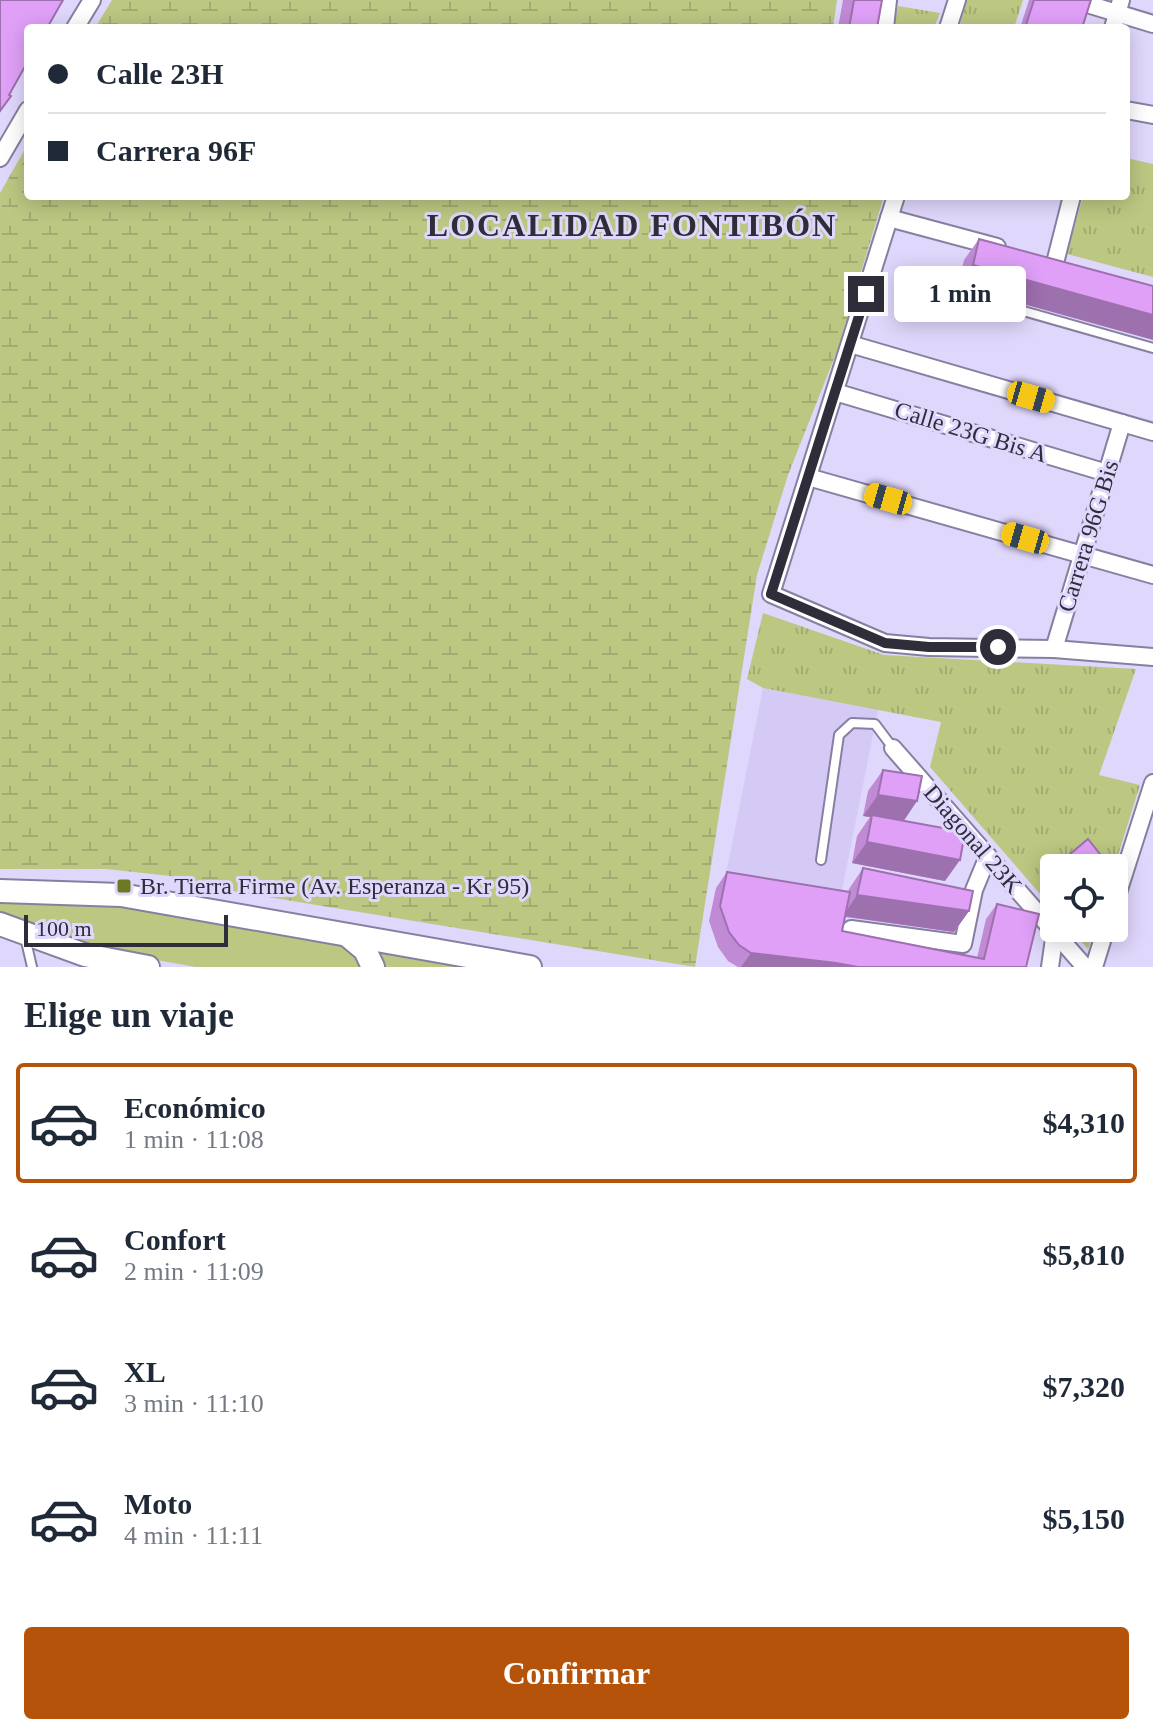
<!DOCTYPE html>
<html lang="es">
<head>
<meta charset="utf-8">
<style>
	body { margin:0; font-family:"Times New Roman",serif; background:#f6f6f7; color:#1f2937; height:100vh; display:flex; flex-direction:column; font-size:30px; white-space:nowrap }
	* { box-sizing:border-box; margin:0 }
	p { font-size:26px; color:#747a83 }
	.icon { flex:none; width:44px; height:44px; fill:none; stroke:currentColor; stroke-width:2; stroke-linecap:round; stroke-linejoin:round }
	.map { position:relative; height:967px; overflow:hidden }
	.sheet { display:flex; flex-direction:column; background:#fff; flex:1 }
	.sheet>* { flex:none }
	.hud { position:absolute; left:24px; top:24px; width:1106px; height:176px; border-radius:8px; box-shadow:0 4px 20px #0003; display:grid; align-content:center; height:176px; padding:0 24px; background:#fff }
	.tools { position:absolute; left:1040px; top:854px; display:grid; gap:16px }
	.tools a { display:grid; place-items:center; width:88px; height:88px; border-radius:8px; background:#fff; box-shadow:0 4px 20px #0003; font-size:40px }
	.scale { position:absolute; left:24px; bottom:20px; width:204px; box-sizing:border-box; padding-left:8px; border:4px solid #302d3b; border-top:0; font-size:22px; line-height:28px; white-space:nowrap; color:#302d3b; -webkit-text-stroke:6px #e0d7fc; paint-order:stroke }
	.end { position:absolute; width:36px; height:36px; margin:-18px; border:10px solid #302d3b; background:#fff; box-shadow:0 0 0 4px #fff }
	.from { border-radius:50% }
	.bubble { position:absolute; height:56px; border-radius:8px; background:#fff; box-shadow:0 4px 20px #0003; font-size:26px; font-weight:800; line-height:56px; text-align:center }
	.car { position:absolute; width:24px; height:48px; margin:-24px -12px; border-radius:10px; box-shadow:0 0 6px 2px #0007; background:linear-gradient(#f5c518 24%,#345 0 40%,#f5c518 0 76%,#345 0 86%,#f5c518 0) }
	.hud b { display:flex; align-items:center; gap:28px; height:76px; font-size:30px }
	.hud b+b { border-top:2px solid #e0e1e3 }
	.hud i { width:20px; height:20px; background:#1f2937 }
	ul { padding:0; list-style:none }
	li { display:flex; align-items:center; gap:24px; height:120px; margin:0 16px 12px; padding:0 8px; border:4px solid transparent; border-radius:8px }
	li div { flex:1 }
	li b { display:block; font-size:30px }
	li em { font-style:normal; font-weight:800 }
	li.active { border-color:#b45309 }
	li>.icon { width:72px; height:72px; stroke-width:1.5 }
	h2 { padding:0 24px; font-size:36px; line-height:96px }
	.button { display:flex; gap:16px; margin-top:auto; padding:16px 24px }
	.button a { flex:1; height:92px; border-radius:8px; background:#b45309; color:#fff; font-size:32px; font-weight:800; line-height:92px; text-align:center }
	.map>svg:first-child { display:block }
</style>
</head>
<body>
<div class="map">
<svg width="1153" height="967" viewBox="0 0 1153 967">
	<defs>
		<pattern id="wetland-marsh" width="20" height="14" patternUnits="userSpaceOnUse" patternTransform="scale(2)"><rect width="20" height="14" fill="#bcc782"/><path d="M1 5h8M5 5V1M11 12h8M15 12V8" fill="none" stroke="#a2ab71"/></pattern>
		<pattern id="park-tufts" width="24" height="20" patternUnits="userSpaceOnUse" patternTransform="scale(2)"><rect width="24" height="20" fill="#bcc782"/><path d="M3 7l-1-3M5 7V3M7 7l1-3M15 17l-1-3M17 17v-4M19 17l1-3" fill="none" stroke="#a2ab71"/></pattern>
	</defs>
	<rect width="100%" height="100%" fill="#e0d7fc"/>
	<path fill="#d5caf6" d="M763,688l115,22 -37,185 -115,-21z"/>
	<g fill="#bcc782">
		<path d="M0,900l97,2 190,32 58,13 13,7 6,13h-168l-91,-16 -105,-38z"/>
		<path d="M376,947l110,20h-103z"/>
	</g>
	<g fill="url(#wetland-marsh)">
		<path d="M112,0h725l-4,28h-738z"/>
		<path d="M28,144v52h856l-47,155 -49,124 -31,100 -62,392 -457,-75 -68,-16 -64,-7h-106v-676z"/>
	</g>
	<g fill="url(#park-tufts)">
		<path d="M967,0h56l-9,28h-55z"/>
		<path d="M898,6l42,7 -6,15h-40z"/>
		<path d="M1126,158l27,6v113l-86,-23 16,-58h43z"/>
		<path d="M763,613l121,42 252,14 -37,106 41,10 -26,83h-60v42l-124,-143 11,-45 -178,-34 -16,-9z"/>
		<path d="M1069,928h26l-7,21z"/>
	</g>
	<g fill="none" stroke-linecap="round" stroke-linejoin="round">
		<g stroke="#877fa0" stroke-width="12">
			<g id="lane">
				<path d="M960,293l193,55"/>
				<path d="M821,860l18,-125 13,-12 23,1 18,24"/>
				<path d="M25,937l7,30"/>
			</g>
		</g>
		<g stroke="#877fa0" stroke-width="20">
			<g id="street">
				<path d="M1074,0l79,24"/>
				<path d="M75,28l17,-28"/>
				<path d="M885,28l3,-28"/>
				<path d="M948,28l9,-28"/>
				<path d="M1113,28l8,-28"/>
				<path d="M1126,110l27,5"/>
				<path d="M0,158l28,-48"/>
				<path d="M896,196l-125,398 114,49 44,4 125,2 99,8"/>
				<path d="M889,218l108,29"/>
				<path d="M1055,263l17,-67"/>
				<path d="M850,344l303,88"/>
				<path d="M835,392l272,81"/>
				<path d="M808,477l345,98"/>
				<path d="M1054,649l68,-226"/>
				<path d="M893,748l192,219"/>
				<path d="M1114,905l39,-122"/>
				<path d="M851,929l112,15 11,-54 14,-34"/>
				<path d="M1050,967l5,-35"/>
				<path d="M1094,967l12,-39"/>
			</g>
		</g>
		<g stroke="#877fa0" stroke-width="26">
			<g id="secondary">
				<path d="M0,891l121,4 409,72"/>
				<path d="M0,924l85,31 63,12"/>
				<path d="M347,935l18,15 8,17"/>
			</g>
		</g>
		<use href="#lane" stroke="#fff" stroke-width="8"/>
		<use href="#street" stroke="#fff" stroke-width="16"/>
		<use href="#secondary" stroke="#fff" stroke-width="22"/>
	</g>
	<g fill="#c18ad5">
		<path d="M843,0h39l-5,28h-39z"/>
		<path d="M1029,0h62l-9,28h-62z"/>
		<path d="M979,239l174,47h-195l6,-26z"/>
		<path d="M883,770l21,51 41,60 -93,-18 5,-27 13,-19 -7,-1 5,-25z"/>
		<path d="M863,868l106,43 -15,21 -109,-15 -3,14 135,27 9,-39 11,-15 29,63h-288l-10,-6 -10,-14 -9,-26 7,-33 11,-16 121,20 1,-3z"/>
		<path d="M1054,868v24l-11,-11 8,-11z"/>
	</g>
	<g fill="#9d70ae">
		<path d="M973,265l180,50v25l-195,-54z"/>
		<path d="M878,795l39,6 -14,21 -31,-7 -2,2 -7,-1z"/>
		<path d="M867,842l93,18 -15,21 -93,-18z"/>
		<path d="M857,895l112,16 -15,21 -111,-16z"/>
		<path d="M751,953l85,10 22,4h-117z"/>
	</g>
	<g fill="#e0a0f8" stroke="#9d70ae" stroke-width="2">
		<path d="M0,0h63l-16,28h-19v33l-19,34 2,1 -11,15z"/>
		<path d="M854,0h28l-5,28h-28z"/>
		<path d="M1034,0h57l-9,28h-57z"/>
		<path d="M979,239l174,47v29l-180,-50z"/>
		<path d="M883,770l39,6 -5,25 -39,-6z"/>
		<path d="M872,815l93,17 -5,28 -93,-18z"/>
		<path d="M1088,839l23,29h-57v5l-3,-3z"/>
		<path d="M863,868l110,23 -4,20 -112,-16z"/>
		<path d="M727,872l123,20 -8,39 142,28 13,-55 42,10 -13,53h-168l-22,-4 -85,-10 -12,-8 -10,-13 -9,-26z"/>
	</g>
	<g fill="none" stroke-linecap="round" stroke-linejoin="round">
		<path stroke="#302d3b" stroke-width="10" d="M866,294l-95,300 114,49 44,4h69"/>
	</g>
	<rect fill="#6f7925" stroke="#e0d7fc" stroke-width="3" x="116" y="878" width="16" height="16" rx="4"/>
	<g text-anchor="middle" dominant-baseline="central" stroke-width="6" stroke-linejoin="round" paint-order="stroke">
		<g font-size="24" fill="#302d3b" stroke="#e0d7fc">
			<text transform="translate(971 432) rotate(17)">Calle 23G Bis A</text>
			<text transform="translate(1088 536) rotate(-73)">Carrera 96G Bis</text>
			<text transform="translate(973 839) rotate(49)">Diagonal 23K</text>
		</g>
		<g font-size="24" fill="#302d3b" stroke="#e0d7fc" text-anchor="start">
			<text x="140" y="886">Br. Tierra Firme (Av. Esperanza - Kr 95)</text>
		</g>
		<g font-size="32" font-weight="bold" letter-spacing="2" fill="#302d3b" stroke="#e0d7fc">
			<text x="632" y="225">LOCALIDAD FONTIBÓN</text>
		</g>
	</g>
</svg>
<div class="tools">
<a><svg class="icon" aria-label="locate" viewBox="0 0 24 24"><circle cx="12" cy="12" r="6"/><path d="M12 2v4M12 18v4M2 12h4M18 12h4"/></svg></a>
</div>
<div class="scale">100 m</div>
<i class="end from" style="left:998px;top:647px"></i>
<i class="end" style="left:866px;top:294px"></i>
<div class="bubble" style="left:894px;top:266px;width:132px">1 min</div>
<i class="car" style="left:1031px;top:397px;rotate:106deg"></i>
<i class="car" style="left:888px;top:499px;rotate:286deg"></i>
<i class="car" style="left:1025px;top:538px;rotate:286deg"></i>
<div class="hud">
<b><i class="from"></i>Calle 23H</b>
<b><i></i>Carrera 96F</b>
</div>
</div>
<section class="sheet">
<h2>Elige un viaje</h2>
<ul>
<li class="active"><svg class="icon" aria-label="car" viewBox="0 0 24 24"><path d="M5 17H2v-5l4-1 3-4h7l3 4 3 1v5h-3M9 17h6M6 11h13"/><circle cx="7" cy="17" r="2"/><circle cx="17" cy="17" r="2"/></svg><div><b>Económico</b><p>1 min · 11:08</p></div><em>$4,310</em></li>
<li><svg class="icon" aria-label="car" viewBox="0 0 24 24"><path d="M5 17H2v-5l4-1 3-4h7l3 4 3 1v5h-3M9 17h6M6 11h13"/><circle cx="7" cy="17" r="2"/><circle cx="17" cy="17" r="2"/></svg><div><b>Confort</b><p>2 min · 11:09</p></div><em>$5,810</em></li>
<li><svg class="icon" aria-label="car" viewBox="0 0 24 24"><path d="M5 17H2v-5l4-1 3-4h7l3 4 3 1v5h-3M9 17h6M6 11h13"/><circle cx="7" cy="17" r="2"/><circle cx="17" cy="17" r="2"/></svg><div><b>XL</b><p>3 min · 11:10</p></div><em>$7,320</em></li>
<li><svg class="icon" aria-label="car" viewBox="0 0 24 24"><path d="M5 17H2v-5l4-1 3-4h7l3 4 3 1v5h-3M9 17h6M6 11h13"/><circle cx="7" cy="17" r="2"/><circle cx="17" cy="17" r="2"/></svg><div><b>Moto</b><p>4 min · 11:11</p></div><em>$5,150</em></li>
</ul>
<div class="button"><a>Confirmar</a></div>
</section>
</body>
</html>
